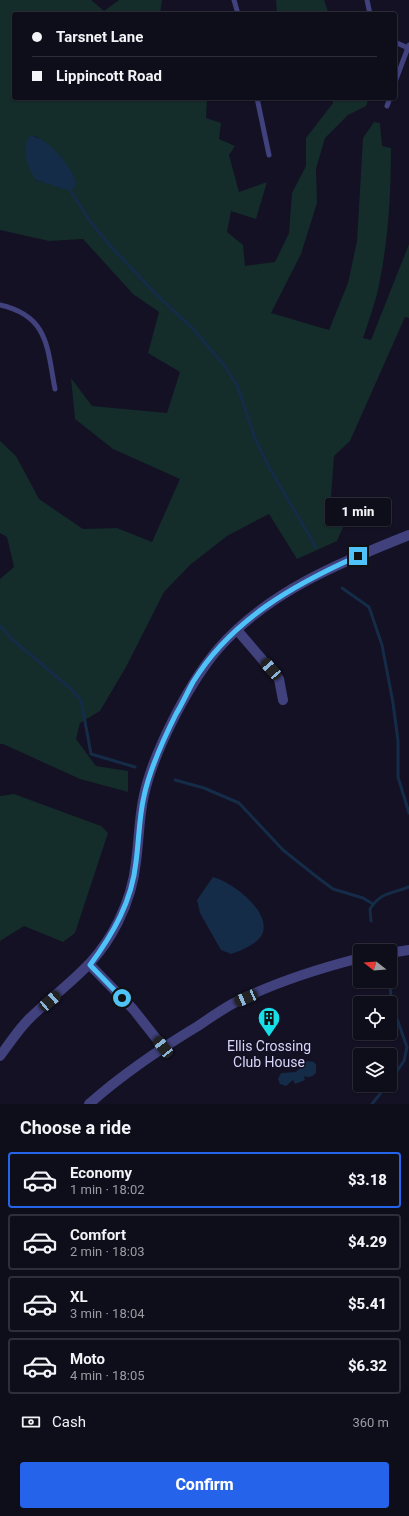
<!DOCTYPE html>
<html lang="en">
<head>
<meta charset="utf-8">
<style>
	body { margin:0; font-family:Roboto,sans-serif; background:#171623; color:#f1f3f6; height:100vh; display:flex; flex-direction:column; font-size:15px; white-space:nowrap }
	* { box-sizing:border-box; margin:0 }
	p { font-size:13px; color:#9b9ca2 }
	.icon { flex:none; width:22px; height:22px; fill:none; stroke:currentColor; stroke-width:2; stroke-linecap:round; stroke-linejoin:round }
	.map { position:relative; height:1104px; overflow:hidden }
	.details { display:flex; flex-direction:column; background:#0e0d1a; flex:1 }
	.details>* { flex:none }
	.hud { position:absolute; left:12px; top:12px; width:385px; height:88px; border-radius:4px; box-shadow:0 1px 3px #0004,0 0 0 1px #2e2d39; display:grid; align-content:center; height:88px; padding:0 20px; background:#0e0d1a }
	.needle { width:26px; rotate:287deg }
	.fabs { position:absolute; left:353px; top:944px; display:grid; gap:8px }
	.fabs a { display:grid; place-items:center; width:44px; height:44px; border-radius:4px; background:#0e0d1a; box-shadow:0 1px 3px #0004,0 0 0 1px #2e2d39; font-size:20px }
	.end { position:absolute; width:18px; height:18px; margin:-9px; border:5px solid #4fc3f7; background:#111; box-shadow:0 0 0 2px #111 }
	.from { border-radius:50% }
	.bubble { position:absolute; height:28px; border-radius:4px; background:#0e0d1a; box-shadow:0 1px 3px #0004,0 0 0 1px #2e2d39; font-size:13px; font-weight:800; line-height:28px; text-align:center }
	.car { position:absolute; width:12px; height:24px; margin:-12px -6px; border-radius:5px; box-shadow:0 0 3px 1px #0007; background:linear-gradient(#222 24%,#8ab4d8 0 40%,#222 0 76%,#8ab4d8 0 86%,#222 0) }
	.hud b { display:flex; align-items:center; gap:14px; height:38px; font-size:15px }
	.hud b+b { border-top:1px solid #2e2d39 }
	.hud i { width:10px; height:10px; background:#f1f3f6 }
	ul { padding:0; list-style:none }
	li { display:flex; align-items:center; gap:12px; height:56px; margin:0 8px 6px; padding:0 12px; border:2px solid #2e2d39; border-radius:4px }
	li div { flex:1 }
	li b { display:block; font-size:15px }
	li em { font-style:normal; font-weight:800 }
	li.current { border-color:#2563eb }
	li>.icon { width:36px; height:36px; stroke-width:1.5 }
	h2 { padding:0 20px; font-size:18px; line-height:48px }
	.pay { display:flex; align-items:center; gap:10px; height:44px; padding:0 20px; font-size:15px }
	.pay p { margin-inline-start:auto }
	.button { display:flex; gap:8px; margin-top:auto; padding:8px 20px }
	.button a { flex:1; height:46px; border-radius:4px; background:#2563eb; color:#fff; font-size:16px; font-weight:800; line-height:46px; text-align:center }
	.map>svg:first-child { display:block }
</style>
</head>
<body>
<div class="map">
<svg width="409" height="1104" viewBox="0 0 409 1104">
	<rect width="100%" height="100%" fill="#131123"/>
	<g fill="#142c2a" fill-rule="evenodd">
		<path d="M0,0h91l13,11 15,-11h43l-2,14h-146v84h193l-1,20 15,5 -2,16 16,7 -6,9 10,37 28,-10 -11,37 -25,-8 -4,21 16,13 2,21 30,-4 14,-29 3,-40 14,-27v-28l27,-35v-5h36l-3,8 -18,9 -23,23 -9,31 1,34 -16,51 -30,59 58,17 19,-47 9,-42 6,-103 11,-16 6,1 2,23 9,2c0,49 -3,98 -14,146 -4,15 -9,29 -14,44l8,2 38,-96v74l-4,-1 -55,124 -16,15 -3,41 12,30 -6,14 -40,18 -28,-45 -42,22 -37,29 -26,27 -38,75 -26,44 -20,12 -4,16 20,27 32,5v21l-48,-13 -77,-35h-3v-165l14,-12 -7,-30 -7,-4v-92l16,15 23,43 44,30 34,-1 35,14 28,-63 -67,-30 -38,-30 -4,-41 21,28 75,7 13,-41 -32,-19 11,-41 -26,-18 -50,-55 -34,2 -49,-11zM32,136l5,1 24,20 10,33 -35,-10z"/>
		<path d="M276,0h48l5,14h-52z"/>
		<path d="M14,794l87,32 7,7 -33,100 -12,9 -39,-16 -24,15v-145z"/>
	</g>
	<g fill="#152c48">
		<path d="M30,136c17,0 43,32 46,47l-3,6h-9l-28,-9c-8,-10 -16,-33 -6,-44z"/>
		<path d="M213,877c18,5 56,32 50,55 -3,11 -22,19 -32,22l-10,-4 -21,-37 -3,-13z"/>
		<path d="M307,1061l7,1 2,3v8c-4,4 -7,5 -12,3l1,4 -10,4 -2,-4 -7,6 -6,-2 -2,-5 3,-6 15,-1z"/>
	</g>
	<g fill="none" stroke-linecap="round" stroke-linejoin="round">
		<g stroke="#152c48" stroke-width="3">
			<path d="M68,187l22,34 22,27 45,47 37,35 30,35 13,20 19,56 14,28 46,78"/>
			<path d="M342,588l27,19 13,38 11,58 5,38v36l11,36"/>
			<path d="M0,626l13,14 57,48 11,12 10,54 44,13"/>
			<path d="M175,780l29,8 35,15 44,47 34,27 16,12 30,9 10,6"/>
			<path d="M371,921l-1,-12c11,-17 21,-15 39,-22"/>
			<path d="M390,1081l14,-20 3,-14 -16,-45 -1,-24"/>
			<path d="M372,1104l15,-19"/>
		</g>
		<g stroke="#40417d" stroke-width="5">
			<path d="M234,0l4,14"/>
			<path d="M367,0l3,14"/>
			<path d="M395,42l13,6"/>
			<path d="M395,82l14,-37"/>
			<path d="M257,98l12,57"/>
			<path d="M387,106l3,-8"/>
			<path d="M0,305c49,11 47,43 55,84"/>
		</g>
		<g stroke="#40417d" stroke-width="10">
			<path d="M237,630l42,49 4,21"/>
			<path d="M390,953l19,-3"/>
			<path d="M90,965l43,44 30,38"/>
			<path d="M0,1056c10,-13 19,-28 31,-39 34,-33 65,-50 87,-95 9,-18 16,-40 18,-60 3,-22 3,-45 8,-67 6,-27 19,-56 32,-81 12,-23 25,-45 42,-65 49,-57 123,-87 191,-114"/>
			<path d="M89,1104c35,-31 69,-54 109,-78 12,-8 23,-16 36,-23 39,-20 83,-34 126,-45"/>
		</g>
	</g>
	<g fill="none" stroke-linecap="round" stroke-linejoin="round">
		<path stroke="#4fc3f7" stroke-width="5" d="M122,998l-32,-33c23,-31 42,-64 46,-103 3,-22 3,-45 8,-66 6,-28 19,-56 32,-82 6,-10 11,-21 17,-32 38,-62 100,-97 165,-126"/>
	</g>
	<defs>
		<g id="building-pin" transform="scale(1.15)"><path d="M0 17L-7.5 6A9.5 9.5 0 1 1 7.5 6Z" fill="#17dee7" stroke="#131123"/><path d="M-4-6H4V6H1V3H-1V6H-4ZM-2.5-4.3h1.7v1.8h-1.7ZM.8-4.3h1.7v1.8H.8ZM-2.5-1h1.7V.8h-1.7ZM.8-1h1.7V.8H.8Z" fill="#111"/></g>
	</defs>
	<g fill-rule="evenodd">
		<use href="#building-pin" x="269" y="1018"/>
	</g>
	<g text-anchor="middle" dominant-baseline="central" stroke-width="3" stroke-linejoin="round" paint-order="stroke">
		<g font-size="14" fill="#d9d6fb" stroke="#131123">
			<text x="269" y="1046">Ellis Crossing<tspan x="269" dy="16">Club House</tspan></text>
		</g>
	</g>
</svg>
<div class="fabs">
<a><svg class="needle" viewBox="-14 -14 28 28"><path d="M0-13l5 13h-10z" fill="#e53935"/><path d="M0 13l5-13h-10z" fill="#9b9ca2"/></svg></a>
<a><svg class="icon" aria-label="locate" viewBox="0 0 24 24"><circle cx="12" cy="12" r="6"/><path d="M12 2v4M12 18v4M2 12h4M18 12h4"/></svg></a>
<a><svg class="icon" aria-label="layers" viewBox="0 0 24 24"><path d="M12 4l9 5-9 5-9-5zM3 14l9 5 9-5"/></svg></a>
</div>
<i class="end from" style="left:122px;top:998px"></i>
<i class="end" style="left:358px;top:556px"></i>
<div class="bubble" style="left:325px;top:498px;width:66px">1 min</div>
<i class="car" style="left:271px;top:669px;rotate:319deg"></i>
<i class="car" style="left:246px;top:998px;rotate:247deg"></i>
<i class="car" style="left:50px;top:1001px;rotate:49deg"></i>
<i class="car" style="left:163px;top:1047px;rotate:322deg"></i>
<div class="hud">
<b><i class="from"></i>Tarsnet Lane</b>
<b><i></i>Lippincott Road</b>
</div>
</div>
<section class="details">
<h2>Choose a ride</h2>
<ul>
<li class="current"><svg class="icon" aria-label="car" viewBox="0 0 24 24"><path d="M5 17H2v-5l4-1 3-4h7l3 4 3 1v5h-3M9 17h6M6 11h13"/><circle cx="7" cy="17" r="2"/><circle cx="17" cy="17" r="2"/></svg><div><b>Economy</b><p>1 min · 18:02</p></div><em>$3.18</em></li>
<li><svg class="icon" aria-label="car" viewBox="0 0 24 24"><path d="M5 17H2v-5l4-1 3-4h7l3 4 3 1v5h-3M9 17h6M6 11h13"/><circle cx="7" cy="17" r="2"/><circle cx="17" cy="17" r="2"/></svg><div><b>Comfort</b><p>2 min · 18:03</p></div><em>$4.29</em></li>
<li><svg class="icon" aria-label="car" viewBox="0 0 24 24"><path d="M5 17H2v-5l4-1 3-4h7l3 4 3 1v5h-3M9 17h6M6 11h13"/><circle cx="7" cy="17" r="2"/><circle cx="17" cy="17" r="2"/></svg><div><b>XL</b><p>3 min · 18:04</p></div><em>$5.41</em></li>
<li><svg class="icon" aria-label="car" viewBox="0 0 24 24"><path d="M5 17H2v-5l4-1 3-4h7l3 4 3 1v5h-3M9 17h6M6 11h13"/><circle cx="7" cy="17" r="2"/><circle cx="17" cy="17" r="2"/></svg><div><b>Moto</b><p>4 min · 18:05</p></div><em>$6.32</em></li>
</ul>
<div class="pay"><svg class="icon" aria-label="cash" viewBox="0 0 24 24"><path d="M3 7h18v10H3z"/><circle cx="12" cy="12" r="2"/></svg>Cash<p>360 m</p></div>
<div class="button"><a>Confirm</a></div>
</section>
</body>
</html>
